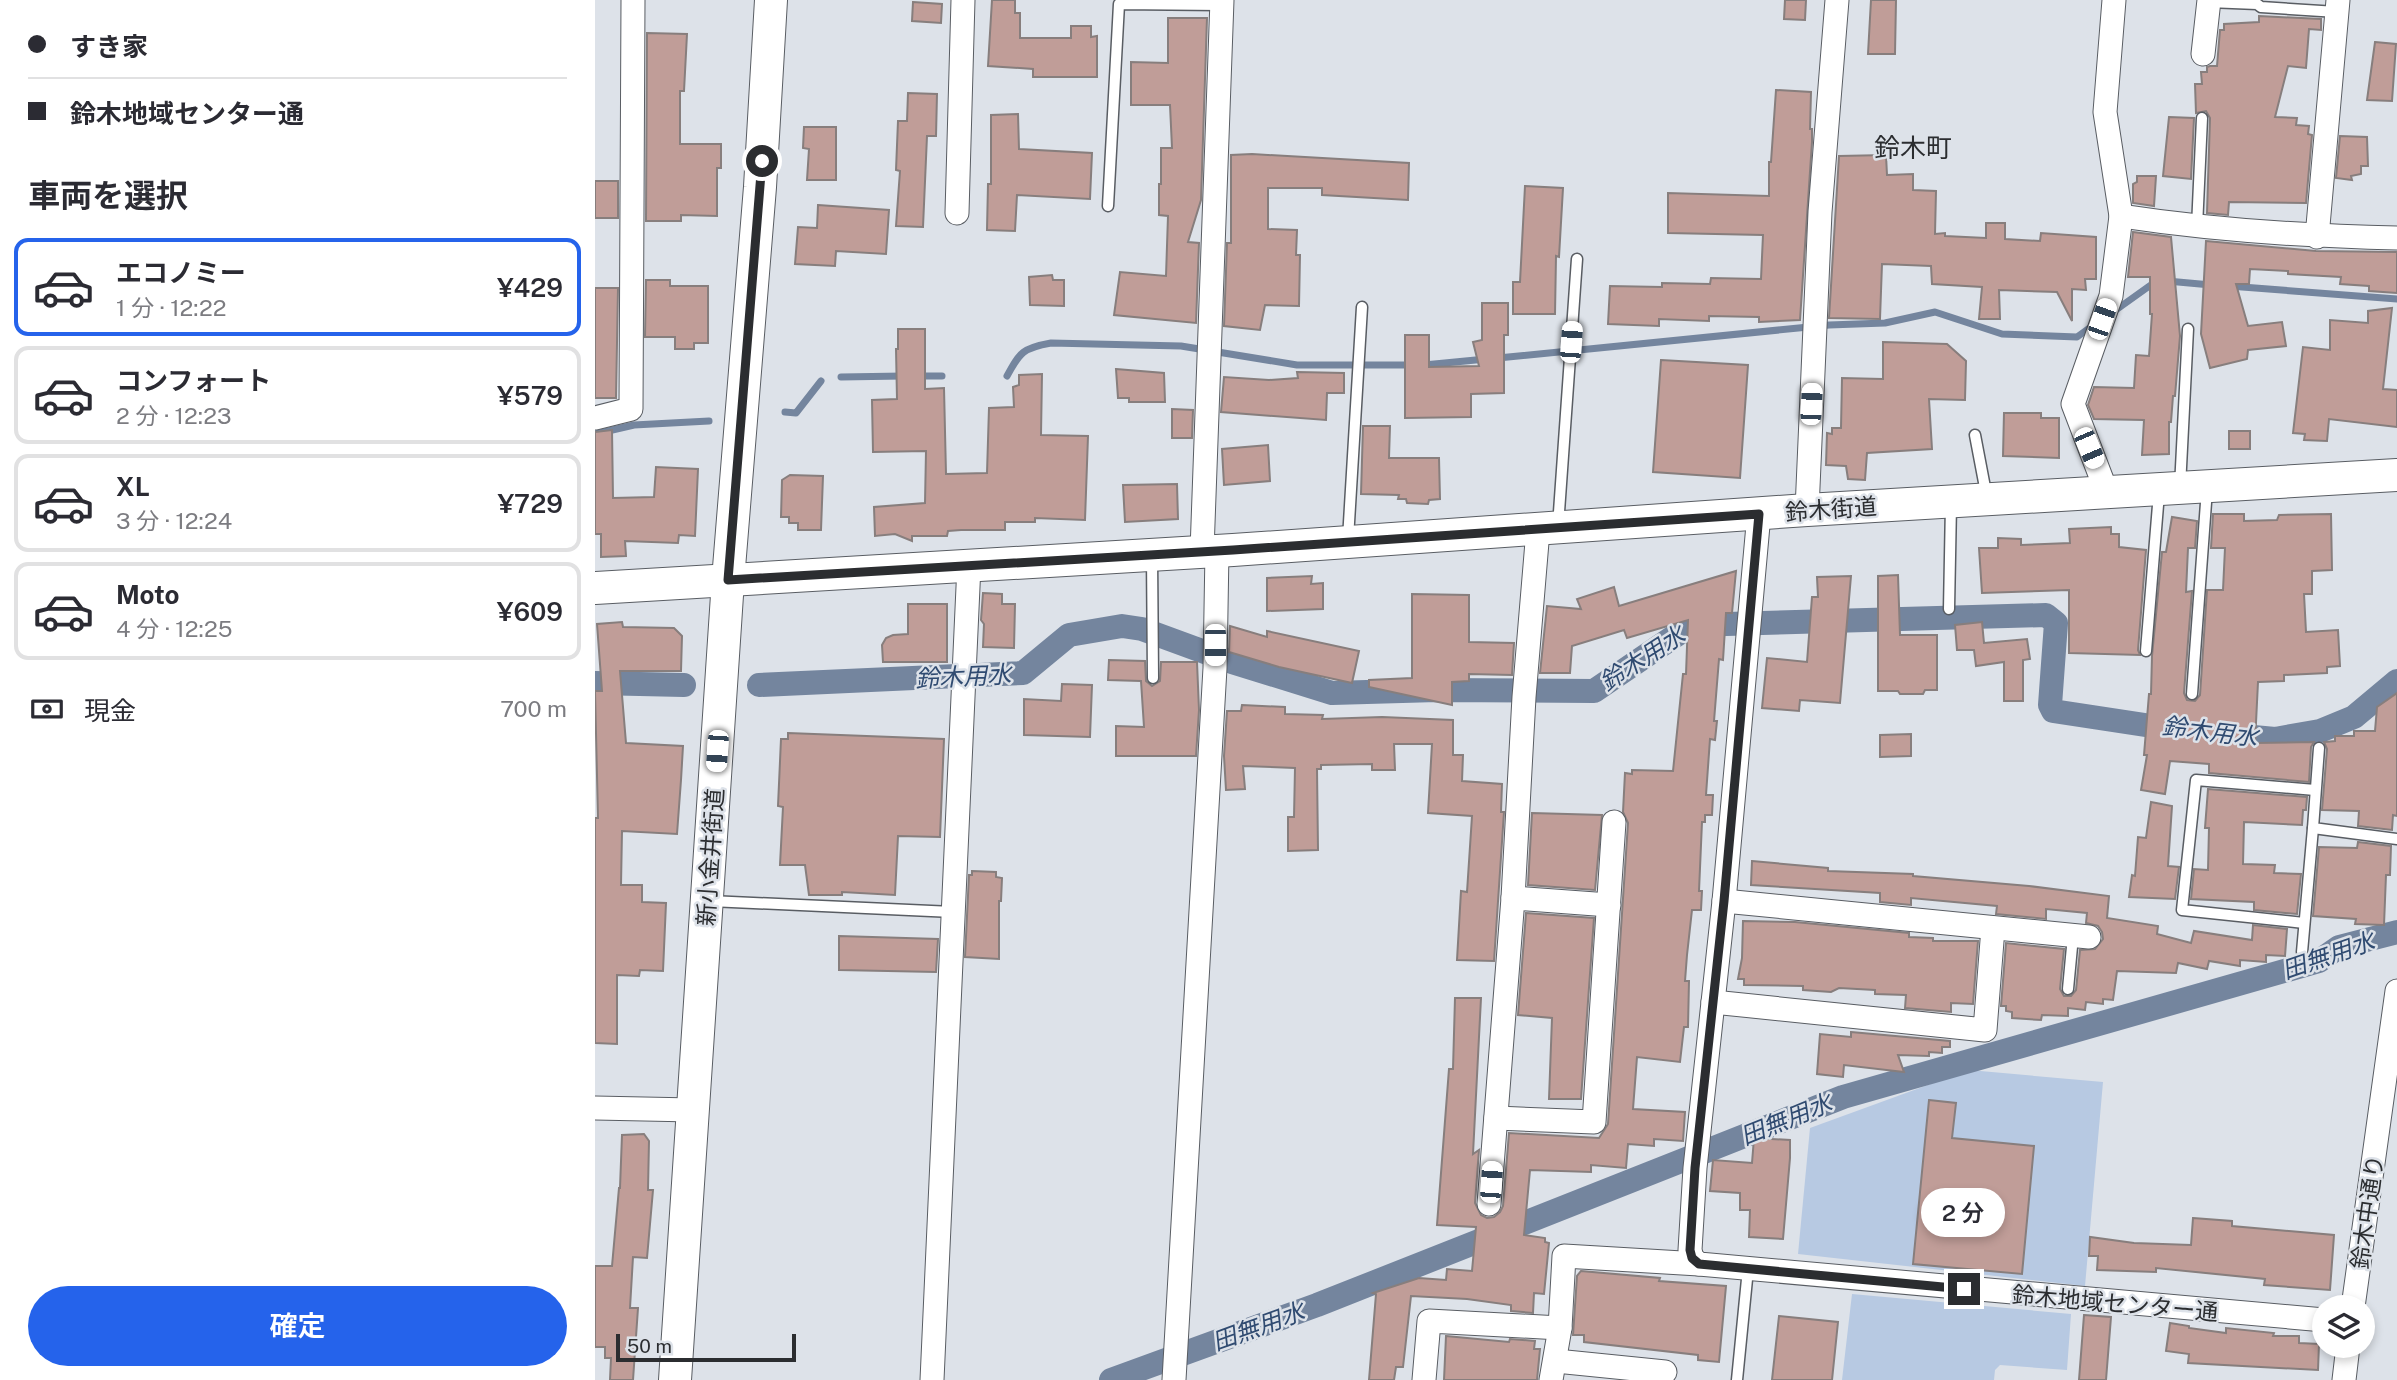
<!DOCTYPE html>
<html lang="ja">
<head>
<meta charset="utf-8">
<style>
	body { margin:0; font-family:"Public Sans","Noto Sans JP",sans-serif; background:#f2f2f3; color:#2b2b33; height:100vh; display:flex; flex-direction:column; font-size:26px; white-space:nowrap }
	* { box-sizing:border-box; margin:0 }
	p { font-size:23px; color:#7c7c81 }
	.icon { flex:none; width:38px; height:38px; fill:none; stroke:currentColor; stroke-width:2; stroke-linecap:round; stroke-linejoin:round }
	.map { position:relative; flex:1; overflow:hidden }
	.drawer { display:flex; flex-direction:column; background:#fff; width:595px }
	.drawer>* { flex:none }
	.top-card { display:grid; align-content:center; height:154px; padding:0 28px; background:#fff }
	.tools { position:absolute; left:1717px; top:1295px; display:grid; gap:14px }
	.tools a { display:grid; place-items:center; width:63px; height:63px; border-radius:50%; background:#fff; box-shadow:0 4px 10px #0003; font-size:35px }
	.scale { position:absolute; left:21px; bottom:18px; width:180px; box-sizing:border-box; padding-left:7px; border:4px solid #2b2d30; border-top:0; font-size:19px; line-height:24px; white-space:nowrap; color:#2b2d30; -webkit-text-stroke:5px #dde2e9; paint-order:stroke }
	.end { position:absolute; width:32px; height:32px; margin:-16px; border:9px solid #2b2d30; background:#fff; box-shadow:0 0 0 4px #fff }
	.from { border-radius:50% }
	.bubble { position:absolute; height:49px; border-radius:24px; background:#fff; box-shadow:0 4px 10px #0003; font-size:23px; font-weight:600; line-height:49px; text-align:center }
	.car { position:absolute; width:21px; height:42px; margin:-21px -10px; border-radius:9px; box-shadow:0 0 5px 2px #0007; background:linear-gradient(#fff 24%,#345 0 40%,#fff 0 76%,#345 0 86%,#fff 0) }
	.top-card b { display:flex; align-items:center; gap:24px; height:66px; font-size:26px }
	.top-card b+b { border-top:2px solid #e1e1e2 }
	.top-card i { width:18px; height:18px; background:#2b2b33 }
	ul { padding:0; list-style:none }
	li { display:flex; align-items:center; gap:21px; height:98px; margin:0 14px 10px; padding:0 14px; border:4px solid #e1e1e2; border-radius:14px }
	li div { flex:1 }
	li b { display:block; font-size:26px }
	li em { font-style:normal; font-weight:600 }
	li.current { border-color:#2563eb }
	li>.icon { width:63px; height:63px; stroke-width:1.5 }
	h2 { padding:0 28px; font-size:32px; line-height:84px }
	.pay { display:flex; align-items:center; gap:18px; height:77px; padding:0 28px; font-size:26px }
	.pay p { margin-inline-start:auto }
	.cta { display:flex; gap:14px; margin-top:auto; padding:14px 28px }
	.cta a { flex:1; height:80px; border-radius:42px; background:#2563eb; color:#fff; font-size:28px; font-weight:600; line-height:80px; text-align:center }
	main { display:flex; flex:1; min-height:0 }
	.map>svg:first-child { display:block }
</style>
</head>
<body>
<main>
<section class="drawer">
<div class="top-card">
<b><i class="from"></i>すき家</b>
<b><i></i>鈴木地域センター通</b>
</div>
<h2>車両を選択</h2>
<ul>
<li class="current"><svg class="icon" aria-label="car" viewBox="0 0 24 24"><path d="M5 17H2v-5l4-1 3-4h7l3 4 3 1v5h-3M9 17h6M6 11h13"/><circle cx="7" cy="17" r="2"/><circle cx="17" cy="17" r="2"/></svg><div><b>エコノミー</b><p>1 分 · 12:22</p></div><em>¥429</em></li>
<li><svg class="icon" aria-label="car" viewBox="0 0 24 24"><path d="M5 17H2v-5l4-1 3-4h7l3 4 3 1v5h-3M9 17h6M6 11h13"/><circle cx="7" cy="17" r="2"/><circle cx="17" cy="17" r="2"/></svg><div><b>コンフォート</b><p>2 分 · 12:23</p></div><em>¥579</em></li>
<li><svg class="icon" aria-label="car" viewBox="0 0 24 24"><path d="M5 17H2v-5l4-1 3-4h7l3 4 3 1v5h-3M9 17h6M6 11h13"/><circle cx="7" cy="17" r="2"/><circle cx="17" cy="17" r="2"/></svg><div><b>XL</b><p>3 分 · 12:24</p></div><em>¥729</em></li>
<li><svg class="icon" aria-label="car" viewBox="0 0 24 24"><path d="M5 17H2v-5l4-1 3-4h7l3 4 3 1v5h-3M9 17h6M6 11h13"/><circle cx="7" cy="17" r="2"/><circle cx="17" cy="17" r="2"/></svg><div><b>Moto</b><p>4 分 · 12:25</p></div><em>¥609</em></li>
</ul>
<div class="pay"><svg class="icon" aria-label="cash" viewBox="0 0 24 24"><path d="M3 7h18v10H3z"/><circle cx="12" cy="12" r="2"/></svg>現金<p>700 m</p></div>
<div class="cta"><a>確定</a></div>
</section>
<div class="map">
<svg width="1802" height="1380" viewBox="0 0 1802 1380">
	<rect width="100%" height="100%" fill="#dde2e9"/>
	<g fill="#b7c9e2">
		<path d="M1374,1070l134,12 -18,204 -287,-32 12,-126z"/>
		<path d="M1257,1294l219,20 -4,56 -67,-5 -5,5 -1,10h-152z"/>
	</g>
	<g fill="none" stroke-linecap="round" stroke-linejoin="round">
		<g stroke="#74859e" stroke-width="7">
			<path d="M1572,281l44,4"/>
			<path d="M1634,286l168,13"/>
			<path d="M1518,312l42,-30"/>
			<path d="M903,358l331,-33 56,-2 50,-11 67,22 75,3 18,-13"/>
			<path d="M320,376h27"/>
			<path d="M412,376c13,-24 16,-28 44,-33l130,3 116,19h127l62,-6"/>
			<path d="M246,377l62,-1"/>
			<path d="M190,412l11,1 25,-32"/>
			<path d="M0,434l39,-9 75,-4"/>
		</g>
		<g stroke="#74859e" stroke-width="24">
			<path d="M0,683l89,2"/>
			<path d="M164,685l264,-12 46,-38 53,-9 20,3 90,33 100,31 105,-3 157,1 97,-66 355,-10 10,8 -6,82 3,6 125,19"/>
			<path d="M1626,734l54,5 45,-8 34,-14 43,-36"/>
			<path d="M516,1380l206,-75 526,-208 476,-136 20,-14 58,-15"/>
		</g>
	</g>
	<g fill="#c09d98" stroke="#877e7d" stroke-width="2">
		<path d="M397,0h23v13h5v25h51v-12h20v11l6,-1v41h-64v-8l-45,-3z"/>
		<path d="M1190,0h21l-1,20 -21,-1z"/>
		<path d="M1276,0h25l-1,54h-27z"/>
		<path d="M318,2l29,2 -1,19 -29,-2z"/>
		<path d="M1664,16l62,3v11l-12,-1 -3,39 -18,-2 -13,51 22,1 -1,7 13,1 -1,8 4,1 -6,68 -77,-1 -1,13 -21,-2 3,-95 -4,-7 -10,2 -1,-29h7l-1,-12h6v-5l3,-1h7l3,-36h4v-6l35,-2z"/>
		<path d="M573,18h39l-6,182 -13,42 11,1 -3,80 -82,-8 6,-43 46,4 2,-60 -9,-1v-31h2v-36h11l-2,-43h-39v-43l37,1z"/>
		<path d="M52,33l40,1 -3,57h-4v53h41v24h-4v48l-36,-1v6h-35z"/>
		<path d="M1780,42l21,2 -4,57 -25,-1z"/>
		<path d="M1181,90l35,2 -1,37h2v13l-12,178 -41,2v-5l-50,-1v5l-50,-2v7l-51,-2 2,-38 52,1v-4l48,1 1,-6 50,1 2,-44 -95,-2v-40l101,3v-34h2z"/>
		<path d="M313,93l29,1 -1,42h-9l-4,91 -27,-1 4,-55 -4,-1 2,-49h9z"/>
		<path d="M423,114l1,35 73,4 -2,46 -73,-4 -2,36 -28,-1 1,-46h3v-69z"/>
		<path d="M1574,117l25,1 -3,61 -28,-3z"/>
		<path d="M209,127h32v53h-29l2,-31 -6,-1z"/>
		<path d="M1745,136l27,1 1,29h-7v8l-10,2 1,4 -16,-2z"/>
		<path d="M657,154l157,9 -1,37 -86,-5v-7h-54v41l29,1 -1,25h4l-1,51 -34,-1 -5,25 -36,-4 3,-83h4v-88z"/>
		<path d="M1291,155l1,20 26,-1v16l23,1 -1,43 10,-1v3l41,2v-15h19v16l35,2 1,-8 55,4v42h-11l1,11 -14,-1v32l-15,-29 -58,-2 1,29h-21l3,-32 -50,-3 -1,-18 -49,-2 -2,55 -51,-1 10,-162z"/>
		<path d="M1542,176h19l-2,30 -21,-3v-19l4,-2z"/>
		<rect x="0" y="181" width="23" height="37"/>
		<path d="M930,186l38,2 -4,69 -3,-1 -1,58h-42v-32h7z"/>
		<path d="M223,205l71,5 -3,44 -50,-3 -1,15 -40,-2 3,-37 19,1z"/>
		<path d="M1538,232l38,5 9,99 -5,60h-2l-2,26h-2v32l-27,1 2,-35 -50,-1 -6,-14 6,-18 40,1 2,-33 13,1 3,-42h-2v-37h-22z"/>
		<path d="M1611,241l110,10 81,1v41l-28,-2v-5l-29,-2 1,-7 -53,-3v-3l-38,-2 -1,15h-13l12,42 34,-4 4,24 -38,4 -1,9 -37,9 -9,-34z"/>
		<path d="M457,275l1,5h11v26l-34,-1 -1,-28z"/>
		<path d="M51,280h24v6h38v57h-14v6h-19v-12h-30z"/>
		<path d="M0,288h23l-2,110h-21z"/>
		<path d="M887,303h26v32h-4v58l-33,1v23l-66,1v-83h24v32l50,-1 -6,-24 9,-2z"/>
		<path d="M1797,308l-9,81 14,1v37l-68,-8 -2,22 -23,-1 1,-6 -12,-1 10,-86 27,3v-30l38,3v-12z"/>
		<path d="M303,329h27v60l19,-1 2,86 41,-1 2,-65 25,-1 -1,-20 6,-2v-10l23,-1 -1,61 47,1 -3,84 -50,-2v4h-30v8h-44l-13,1 -1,5h-35v5l-17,-7 -20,2 -1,-29 51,-4 1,-52 -53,1 -1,-52 25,-1 -1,-50h2z"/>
		<path d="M1288,342l64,2 19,17 -1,39 -36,-1 3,50 -65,4 -2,27 -17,-1 -2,-13 -20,-1 1,-32 5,1v-6h9l1,-50 41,1z"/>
		<path d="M1066,360l87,5 -8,113 -87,-6z"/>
		<path d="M521,369l48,4 1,29h-36v-4h-11z"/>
		<path d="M702,372l47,1v20h-17l-1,27 -105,-8 3,-35 45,3 29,-2z"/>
		<path d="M577,409l21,1 -1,28h-20z"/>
		<path d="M1409,413h37v5h18v40l-56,-2z"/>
		<path d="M768,426h27l-1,32h50l1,41 -11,1 -1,4 -21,-1 -1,-4h-8l1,-4 -38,-1z"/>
		<path d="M17,430l1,68 41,-1 2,-30 42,2 -3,67 -16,-1 -1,8 -53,-2 1,15 -25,1v-23h-6v-102z"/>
		<rect x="1634" y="431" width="21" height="18"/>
		<path d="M673,445l2,36 -46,4 -2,-36z"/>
		<path d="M195,475l33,1 -2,54h-23v-7h-9v-6h-8l1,-37z"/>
		<path d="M582,484l1,35 -53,3 -2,-37z"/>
		<path d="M1618,514h31v7l33,-1 2,-5 52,-1 1,56 -20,1v23h-8l2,38 32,-2 2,36 -13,1v6l-43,2v6l-26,1 -3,61 59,-1 -3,5 -2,35 -100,-9v-9l-39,-3 -5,33 -24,-4 6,-35h-3l5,-61h2l1,-38 10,-104h4l6,-35 25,4 -2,27h-7l-2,44 6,-1 -8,102 3,7 8,1 5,-6 7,-105h16l2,-42h-14z"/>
		<path d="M1516,527v7h8v13l27,3 -8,100 2,5 -71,-2v-63l-87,3 -3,-45h19v-10l23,1v6l49,-2 -1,-14z"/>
		<path d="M1141,571l-4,42h-6l-3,47 -4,-1 -5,62h3l-2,19 -5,-1 -4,56h7l-1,20h-7v7h-3l-3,69h3l-1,19h-9l-5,45 -2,26h4l-1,46h-4l-4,35 -43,-5 -4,52 52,3 -2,29 -29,-2v7l-26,-2 -2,24 -35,-3v7l-61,-2 -6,65 21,3v4l4,1 -5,51 -10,-1 -1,20 -22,-2v-6l-44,-6 -56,-3 -8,71h-7l-2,13h-25l7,-86 -3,-1 46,-15 27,2 1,-11 25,2 4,-44 -39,-2 12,-156h4l2,-71h26l-8,156 6,-4 -4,53 6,12 6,3 7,-1 6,-5 3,-6 6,-73 90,5 9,-14 20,-301 -5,-11 2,-39 7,1v-4l41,1 10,-97h3l2,-54 -61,18 -3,-8 -52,16 -2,27h-30l7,-67 34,3 -4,-10 37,-12 5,19z"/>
		<path d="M1303,575l2,60h37v55h-12l-2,4h-23l-2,-3h-20v-115z"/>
		<path d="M717,576l-1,8 12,-1v26l-56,2v-33z"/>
		<path d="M1256,576l-11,127 -40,-3 -1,11 -37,-3 5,-50 40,4 5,-65h6l-1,-20z"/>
		<path d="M388,593l19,1v10h13l-1,44 -31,-1 1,-23 -3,-4z"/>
		<path d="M817,594l57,1v47l45,1 -2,32 -43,-1v7l-17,1v23l-83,-18v-7l43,-2z"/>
		<path d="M313,604h39v58h-64l-1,-17 4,-7 7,-3 15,-1z"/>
		<path d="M27,622l1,5 51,1 8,8 -1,35h-61l6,72 57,3 -2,34 -4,54 -55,-3 -1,54h21v17l24,1 -3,68 -23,-1 -1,6 -22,-1v69l-22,-1v-225h3l-3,-127h7l-5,-67z"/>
		<path d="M1387,622l2,21 43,-4 3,20 -7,1v41h-19v-39l-28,4 -2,-16h-17l-2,-25z"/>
		<path d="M635,626l37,11v-6l92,20 -7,32 -73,-16 -50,-15z"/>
		<path d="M514,660l36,1 1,20 6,5 8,-5 1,-19h36l2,48 -3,46h-80v-30l28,1 -3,-46 -33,-1z"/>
		<path d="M467,684l30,1 -2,52 -66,-2v-36l37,2z"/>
		<path d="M1802,693v123l-4,-1 -1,15 -34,-4 1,-15 -37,-1 5,-61 -3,-7 11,-1v-5h19v-5h21l2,-24z"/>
		<path d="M647,705l43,2v7l38,1 -1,4 60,-2 71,3v35h10l-1,26 40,3 -1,28h3l-10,149 -37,-1 4,-69 6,1 5,-76 -44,-3 4,-69h-38l1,26h-23v-6l-51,1v4h-4l1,81 -30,1v-34h6l1,-49 -52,-2 2,23 -19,1 -2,-34 3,-45h14z"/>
		<path d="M193,733l156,6 -4,98 -42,-1 -3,59 -53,-3v3h-33l-4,-30h-25l3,-58 -5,-1 3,-67h7z"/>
		<path d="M1316,734v22l-31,1v-22z"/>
		<path d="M1613,789l99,8 -1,13h-3l-1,15 -58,-3 -1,42 32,1 -1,8 27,1 -4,40 -43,-4v-8l-63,-3 3,-30 14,1 1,-42h-4z"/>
		<path d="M1556,802l21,4 -4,60 11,1 -4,32 -46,-2 3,-22 3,1 3,-39 8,1z"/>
		<path d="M937,813l70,2 -7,75 -67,-5z"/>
		<path d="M1763,842l33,4 -1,29h-4l-2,50 -29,-1 1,-5 -43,-3 6,-69 38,1z"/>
		<path d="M1157,861l76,7v3l85,3v2l116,10 80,10 -2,22 51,8 -1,8 34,9 3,-12 58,9 1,-15 34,4 -2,27 -19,-1v7l-26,-2v6l-31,-5 -2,8 -29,-6 -2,10 -59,-2 -4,29 -10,-1v5l-17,-2 -1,8 -17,-2v8l-26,-1 -1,5 -29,-2v-6l-6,-1v-5h-5l5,-63 58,6 -4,40 4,7h7l5,-6 4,-40 15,-1 8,-10 -1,-7 -4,-6 -12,-3 1,-10 -41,-4v10l-50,-5 1,-8 -86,-8v7l-31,-3v-9l-129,-8z"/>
		<path d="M377,871l24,1v5l6,1 -1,23h-2v58l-34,-2 4,-82h3z"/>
		<path d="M931,913l68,5 -13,181h-32l3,-81 -34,-3z"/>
		<path d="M1148,921l52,1 114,11v4l24,1v3h45l-5,63 -22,-1v9l-46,-4 1,-13 -31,-1v-4l-36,-2 -8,4 -28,-2v-4l-59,-1v-6h-6l4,-21z"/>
		<path d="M244,936l99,3 -2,33 -97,-2z"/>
		<path d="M1256,1032l99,9v6h-8v6l-13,-1v4l-31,-1 6,17 -60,-7 -1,12 -26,-3 3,-40 31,3z"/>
		<path d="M1334,1100l27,3 -4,35 82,8 -12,128 -109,-10z"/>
		<path d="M49,1134l5,7 -1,49h5l-6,68 -14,-1 -3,51h8l-5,72h-23l1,-22h-6v-11h-10v-81h17l7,-78h1l2,-53z"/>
		<path d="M1159,1138l36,2v18l-7,81 -34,-2 1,-27h-10v-17l-30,-2 3,-31 39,3z"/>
		<path d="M1598,1218l39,3v5l102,9 -4,55 -66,-5 1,-6 -109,-11v4l-59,-2 1,-14h-9l1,-19 44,6 57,2z"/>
		<path d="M986,1271l79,7 -1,3 67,5 -7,76 -21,-2v-5l-114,-13v-7h-11l4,-59z"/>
		<path d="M1489,1315l27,2 -5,63h-27z"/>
		<path d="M1184,1316l59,6 -6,58h-60z"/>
		<path d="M1575,1323l19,3v2l37,5v-5l48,5 -1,3h26v7l20,1 -1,26 -130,-7 1,-9 -23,-3z"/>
		<path d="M851,1336l63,6 1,-3 25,2 -1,8h6l-3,31h-93z"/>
	</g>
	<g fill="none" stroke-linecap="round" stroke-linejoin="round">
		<g stroke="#595d63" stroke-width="13">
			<g id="service">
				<path d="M1613,2l49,2 4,3 76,5"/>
				<path d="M513,206l11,-202 102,1"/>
				<path d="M1602,227l5,-109"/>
				<path d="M1380,435l12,63"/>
				<path d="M1585,487l8,-158"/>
				<path d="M963,526l19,-267"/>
				<path d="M753,539l14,-232"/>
				<path d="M557,556l1,122"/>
				<path d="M1354,609l2,-105"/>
				<path d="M1551,651l13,-158"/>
				<path d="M1597,694l15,-205"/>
				<path d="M1724,748l-6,80 84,11"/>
				<path d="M115,901l243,11"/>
				<path d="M1709,923l-122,-13 14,-130 119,10"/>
				<path d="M1707,952l11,-124"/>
				<path d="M1473,989l5,-53"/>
				<path d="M1142,1380l11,-111"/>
			</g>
		</g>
		<g stroke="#595d63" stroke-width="25">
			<g id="minor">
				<path d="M1608,54l6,-54"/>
				<path d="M362,213l6,-213"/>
				<path d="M1526,216c92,14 183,20 276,22"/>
				<path d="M1722,237l21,-237"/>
				<path d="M0,418l36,-9 2,-409"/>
				<path d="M1512,493l-34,-89 38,-108 10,-80 -16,-104 9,-112"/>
				<path d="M1212,510l13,-298 17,-212"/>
				<path d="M1164,514l-35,387 -29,267 -5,82 2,8 7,6 625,56"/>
				<path d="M607,551l20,-551"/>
				<path d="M918,898l96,7"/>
				<path d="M1129,901l365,36"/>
				<path d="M1118,1002l272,28 8,-102"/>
				<path d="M0,1108l98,2"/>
				<path d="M901,1118l98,4 20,-300"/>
				<path d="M894,1204l24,-306 11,-201 14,-167"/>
				<path d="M1758,1307l44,-316"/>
				<path d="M961,1361l109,11"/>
				<path d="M337,1380l37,-815"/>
				<path d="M579,1380l41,-712 2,-117"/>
				<path d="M829,1380l5,-59 131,7"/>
				<path d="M956,1380l9,-52 4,-72 135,8"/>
				<path d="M1749,1380l4,-34"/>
			</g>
		</g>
		<g stroke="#595d63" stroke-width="34">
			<g id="secondary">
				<path d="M0,588l638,-38 574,-40 590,-35"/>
				<path d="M80,1380l53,-800 32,-393 11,-187"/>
			</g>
		</g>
		<use href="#service" stroke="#fff" stroke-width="10"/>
		<use href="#minor" stroke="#fff" stroke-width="23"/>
		<use href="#secondary" stroke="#fff" stroke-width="32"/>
	</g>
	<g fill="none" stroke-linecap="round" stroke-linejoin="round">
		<path stroke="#2b2d30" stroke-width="9" d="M167,161l-34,419 505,-30 526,-36 -35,387 -29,267 -5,82 2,8 7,6 265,25"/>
	</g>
	<g text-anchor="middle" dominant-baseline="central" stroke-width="5" stroke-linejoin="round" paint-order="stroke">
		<g font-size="23" fill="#2b2d30" stroke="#dde2e9">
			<text transform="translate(1236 509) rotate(-4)">鈴木街道</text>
			<text transform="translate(115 857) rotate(-86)">新小金井街道</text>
			<text transform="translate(1772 1212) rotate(-82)">鈴木中通り</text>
			<text transform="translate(1520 1303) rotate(5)">鈴木地域センター通</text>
		</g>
		<g font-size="24" font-style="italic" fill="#304b71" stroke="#dde2e9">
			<text transform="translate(1047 658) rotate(-33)">鈴木用水</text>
			<text transform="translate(368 676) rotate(-3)">鈴木用水</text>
			<text transform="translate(1615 731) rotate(7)">鈴木用水</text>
			<text transform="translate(1733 955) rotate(-19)">田無用水</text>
			<text transform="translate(1191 1119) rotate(-22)">田無用水</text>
			<text transform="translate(663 1326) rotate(-20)">田無用水</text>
		</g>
		<g font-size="26" fill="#2b2d30" stroke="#dde2e9">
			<text x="1318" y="147">鈴木町</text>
		</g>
	</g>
</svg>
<div class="tools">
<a><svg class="icon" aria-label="layers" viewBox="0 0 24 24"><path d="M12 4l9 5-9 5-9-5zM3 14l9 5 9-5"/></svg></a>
</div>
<div class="scale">50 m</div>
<i class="end from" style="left:167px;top:161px"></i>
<i class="end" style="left:1369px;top:1289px"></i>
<div class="bubble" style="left:1326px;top:1188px;width:84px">2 分</div>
<i class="car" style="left:1507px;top:319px;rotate:19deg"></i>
<i class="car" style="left:976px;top:342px;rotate:4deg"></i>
<i class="car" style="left:1216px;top:404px;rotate:3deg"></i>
<i class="car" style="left:1494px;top:448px;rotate:157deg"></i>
<i class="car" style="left:620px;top:645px;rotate:180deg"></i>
<i class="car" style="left:122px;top:751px;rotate:184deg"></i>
<i class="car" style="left:896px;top:1182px;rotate:4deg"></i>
</div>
</main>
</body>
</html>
